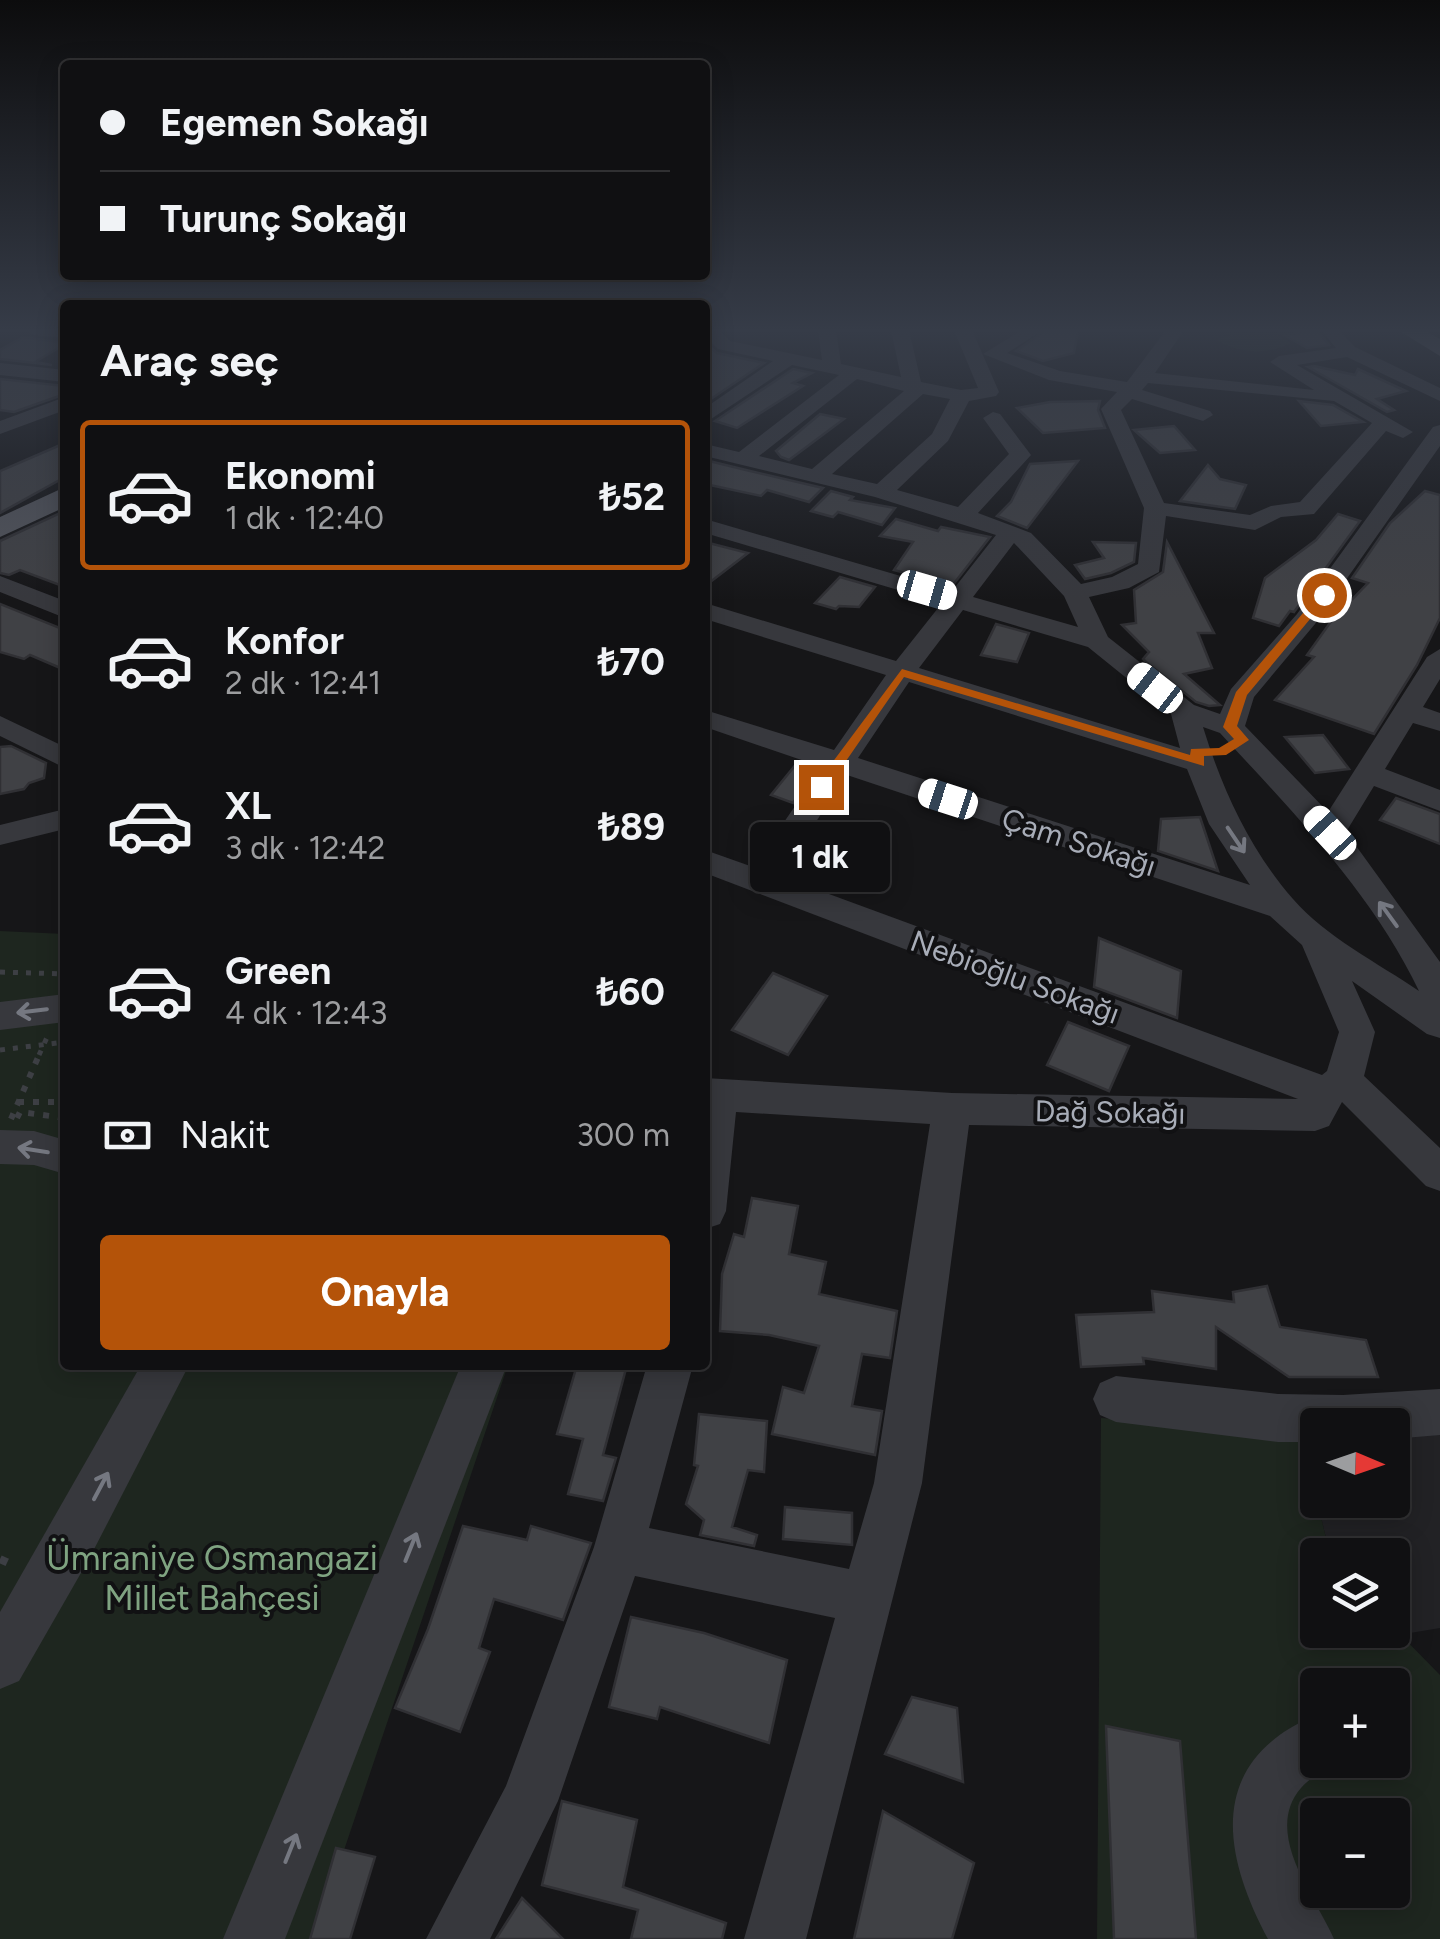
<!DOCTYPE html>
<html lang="tr">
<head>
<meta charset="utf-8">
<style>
	body { margin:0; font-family:Figtree,sans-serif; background:#19191b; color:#f1f3f6; height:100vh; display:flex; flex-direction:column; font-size:38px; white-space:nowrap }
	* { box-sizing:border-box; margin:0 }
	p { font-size:32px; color:#9c9d9f }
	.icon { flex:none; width:55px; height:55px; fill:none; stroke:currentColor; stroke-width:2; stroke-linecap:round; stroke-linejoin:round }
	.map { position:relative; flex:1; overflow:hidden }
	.details { position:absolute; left:60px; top:300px; width:650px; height:1070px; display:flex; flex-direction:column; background:#101012; border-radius:10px; box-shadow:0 5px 25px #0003,0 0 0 2px #303032 }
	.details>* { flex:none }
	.guide { position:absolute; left:60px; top:60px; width:650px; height:220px; border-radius:10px; box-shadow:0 5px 25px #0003,0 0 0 2px #303032; display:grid; align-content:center; height:220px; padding:0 40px; background:#101012 }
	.needle { width:65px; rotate:92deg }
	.tools { position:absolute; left:1300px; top:1408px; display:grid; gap:20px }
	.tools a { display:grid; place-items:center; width:110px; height:110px; border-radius:10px; background:#101012; box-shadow:0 5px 25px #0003,0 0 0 2px #303032; font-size:50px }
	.end { position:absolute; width:45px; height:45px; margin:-22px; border:12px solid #b45309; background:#fff; box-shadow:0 0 0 5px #fff }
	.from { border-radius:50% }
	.bubble { position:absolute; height:70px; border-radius:10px; background:#101012; box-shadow:0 5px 25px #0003,0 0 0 2px #303032; font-size:32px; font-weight:700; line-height:70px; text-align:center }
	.car { position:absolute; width:30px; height:60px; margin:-30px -15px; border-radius:12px; box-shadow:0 0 8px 2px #0007; background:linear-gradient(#fff 24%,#345 0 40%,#fff 0 76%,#345 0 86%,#fff 0) }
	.guide b { display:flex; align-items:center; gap:35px; height:95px; font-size:38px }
	.guide b+b { border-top:2px solid #303032 }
	.guide i { width:25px; height:25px; background:#f1f3f6 }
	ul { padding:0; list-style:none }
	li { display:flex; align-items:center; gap:30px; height:150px; margin:0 20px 15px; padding:0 20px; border:5px solid transparent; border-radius:10px }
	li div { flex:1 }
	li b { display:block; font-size:38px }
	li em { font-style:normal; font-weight:700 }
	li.current { border-color:#b45309 }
	li>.icon { width:90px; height:90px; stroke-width:1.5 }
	h2 { padding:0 40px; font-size:45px; line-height:120px }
	.pay { display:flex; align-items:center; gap:25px; height:110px; padding:0 40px; font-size:38px }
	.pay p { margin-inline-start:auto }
	.button { display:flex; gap:20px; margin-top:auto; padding:20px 40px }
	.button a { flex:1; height:115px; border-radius:10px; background:#b45309; color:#fff; font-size:40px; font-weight:700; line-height:115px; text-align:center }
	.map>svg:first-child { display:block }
</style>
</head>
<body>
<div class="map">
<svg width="1440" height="1939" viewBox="0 0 1440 1939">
	<rect width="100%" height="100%" fill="#161618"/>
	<path fill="#222225" d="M1440,1424v204l-36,6 -11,-7 -1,-72h-62l-29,-122 16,-1 1,68h74l1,-73z"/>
	<g fill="#1e261f" fill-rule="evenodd">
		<path d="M1222,330h79l-23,5 13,8c-27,13 -50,10 -75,-3l14,-5z"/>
		<path d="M0,931l65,3v431h443l-194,574h-314z"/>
		<path d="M1101,1418l200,15 29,122h-12v75h74l1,-3 47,48v264h-343zM1318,1685h74v75h-74zM1318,1815h74v75h-74z"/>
	</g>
	<g fill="#404145" stroke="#303034" stroke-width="2.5">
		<path d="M1046,330h32l-4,23 -31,8 -27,-10z"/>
		<path d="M1317,330l12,15 -22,3 -23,-13z"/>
		<path d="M23,337l42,6v1l-30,18 17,3 -52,-6v-9z"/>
		<path d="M705,343l12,10 47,10 -59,40z"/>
		<path d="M1314,366l41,9 3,-6 48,22 -29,8 17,11 -7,2 -79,-45z"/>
		<path d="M793,369l19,4 -19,10 10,3 -66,42 -22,-7z"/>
		<path d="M0,379l65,7v8l-51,18 -14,-2z"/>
		<path d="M1100,401l-2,9 7,18 -62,5 -26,-25 33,-6z"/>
		<path d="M1299,401l34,4 30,17 -42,4z"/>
		<path d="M820,414l24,5 -55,41 -8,-3 -5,-6z"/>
		<path d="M1174,426l21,24 -35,3 -26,-23z"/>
		<path d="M65,443v34l-65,36v-42z"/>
		<path d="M705,460l41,10 77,18 -14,14 -42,-12 -6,6 -56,-12z"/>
		<path d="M1078,461l-51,67 -30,-12 14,-14 19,-38z"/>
		<path d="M1208,465l12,14 26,6 -11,24 -55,-8z"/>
		<path d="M831,491l22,6 -3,3 45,8 -13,17 -44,-13 -5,5 -22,-6z"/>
		<path d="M1425,491l15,4v123l-23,47 -43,69 -99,-34 39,-43 -7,-2 25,-35 36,-37 -16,-5 38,-55z"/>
		<path d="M60,513l5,2v72l-45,-17 -11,5 -9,-2v-32z"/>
		<path d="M1338,514l22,7 -66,91 -4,-1 -11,15 -26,-8 12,-40 51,-38z"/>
		<path d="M896,519l42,12 3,-4 49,10 -38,49 -58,-16 19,-28 -33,-6z"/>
		<path d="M705,542l43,11 -43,33z"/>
		<path d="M1093,542l43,1 -2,19 -23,11 -26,6 -10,-14 29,-7z"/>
		<path d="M1167,542l47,91h-16l14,35 -28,6 36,31 -11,1 -13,-4 -50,-40 -3,-3 6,-7 -27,-27 14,-2 -2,-33 29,-18z"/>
		<path d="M840,577l35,10 -16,20 -20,-1 -3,3 -21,-6z"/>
		<path d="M0,604l65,26v40l-35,-15 -6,4 -24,-7z"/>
		<path d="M996,624l33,9 -12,29 -36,-7z"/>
		<path d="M1323,735l26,34 -34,4 -30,-36z"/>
		<path d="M11,746l35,17 -2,15 -15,5 -5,6 -24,5v-47z"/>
		<path d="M797,763l19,6 -23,34 -22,-8z"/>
		<path d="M1396,798l44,16v30l-60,-24z"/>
		<path d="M1200,817l18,54 -60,-20 3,-32z"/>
		<path d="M1099,938l82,33 -4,47 -83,-31z"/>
		<path d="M773,973l54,23 -39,59 -56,-25z"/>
		<path d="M1068,1022l61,24 -20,45 -62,-26z"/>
		<path d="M752,1198l46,8 -9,48 37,8 -7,32 78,17 -7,47 -28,-4 -10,52 30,5 -7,44 -103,-21 11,-47 21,6 15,-47 -50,-11 -49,-4 2,-57 12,-40 10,3z"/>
		<path d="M1267,1286l13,41 86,13 12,37h-89l-73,-50v42l-73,-11 1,6 -63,3 -5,-52 78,-3 -2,-21 82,11 -1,-10z"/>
		<path d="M577,1365h50l-24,90 13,3 -13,43 -35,-7 15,-55 -26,-5z"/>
		<path d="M699,1414l68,7 -3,51 -16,-2 -16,57 25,8 -3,11 -54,-11 4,-15 -18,-16 12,-38 -4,-1z"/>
		<path d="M785,1507l67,6v32l-69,-6z"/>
		<path d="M463,1526l64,14 4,-14 60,17 -28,77 -69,-21 -15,49 11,4 -30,80 -65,-24 33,-79z"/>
		<path d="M631,1617l73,16 83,27 -18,83 -109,-36 -3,12 -48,-12z"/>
		<path d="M912,1697l45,11 6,74 -78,-28z"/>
		<path d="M1106,1726l74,15 16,198h-82z"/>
		<path d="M562,1801l75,19 -14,67 103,36 -4,16h-91l7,-29 -96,-25z"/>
		<path d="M883,1811l91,52 -22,76h-98z"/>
		<path d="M336,1848l39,9 -25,82h-40z"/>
		<path d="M522,1898l41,41h-67z"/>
	</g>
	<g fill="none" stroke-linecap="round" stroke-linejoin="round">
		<g stroke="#3d3f44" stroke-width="5" stroke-dasharray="5 8" stroke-linecap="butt">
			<path d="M0,972l65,2"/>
			<path d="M0,1050l65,-8"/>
			<path d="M39,1055l10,-22"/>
		</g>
		<g stroke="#3d3f44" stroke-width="6" stroke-dasharray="6 9" stroke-linecap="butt">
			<path d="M18,1102h47"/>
			<path d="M17,1118l3,-6 45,6"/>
			<path d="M11,1119l29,-66"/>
		</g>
		<path stroke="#3d3f44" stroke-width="8" stroke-dasharray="8 11" stroke-linecap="butt" d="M0,1559l15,7"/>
		<g fill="#37383d" fill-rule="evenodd">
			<path d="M25,330h40v8l-31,-3z"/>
			<path d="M705,330h14l11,11 92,19 -4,-30h18l5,34 60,13 -10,-47h18l12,52 40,8 17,-2 -24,-58h18l27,62 -3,4 -27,5 -21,40 -51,49 61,17 51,-53 -26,-36 10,-6 7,2 31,41 -53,58 53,20 50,51 31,-7 26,-13 6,-56 -43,-99 16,-17 -68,-12 -66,-26 39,-24h21l-36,23 53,18 67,11 39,-52h18l-29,43 159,17 -44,-28 9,-6 57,-8 -15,-18h18l16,17 85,41v13l-93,-44 -50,8 116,67 -10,6 -17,-7 -72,83 -33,3 -26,13 -89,-14 -7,56 -30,16 -40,9 19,40 86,68 26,9 11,-25 66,-75 136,-187 7,-2v21l-125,178 -61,73 -9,29 83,86 99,-155 13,-8v30l-17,28 17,6v18l-27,-8 -28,46 55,21v21l-66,-25 -28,46 94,130v76l-13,-4 -75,-53 23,51 -11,44 76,72v43l-14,-5 -84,-84 -13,24 -14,5 -346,-6 -47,358 -116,456h-62l91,-321 -200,-42 -77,225 -68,138h-64l80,-153 88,-239 53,-182h46l-44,163 200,41 25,-86 56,-359 -194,-12 -10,99 -6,13 -15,5v-151l247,15 346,6 -593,-226v-23l48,17 69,-100 -117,-40v-17l129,40 52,-75 -181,-56v-16l191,58 46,-58 -237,-70v-14l247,72 44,-56 -121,-38 -170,-41v-12l34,8 100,-77 -47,-10 -87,58v-15l68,-47 -55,-12 -13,-13zM857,379l47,12 -92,78 -53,-13zM1148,383l186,18 38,22 -72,79 -29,4 -21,9 -86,-12 -43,-93 11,-11 71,22 10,-6 -3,-4 -68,-21zM923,394l27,5 -18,35 -55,50 -45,-10zM1014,543l50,53 14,31 -105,-30zM963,610l125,37 83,67 9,34 -261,-80zM909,682l278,87 22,55 41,61 -392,-127zM1203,727l17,6c73,79 152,160 199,258 -41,-28 -93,-54 -126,-92 -43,-49 -71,-110 -90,-172zM847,775l423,141 32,29 37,87 -12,39 -5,4 -542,-199z"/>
			<path d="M0,363l65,7v12l-65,-7z"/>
			<path d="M65,397v13l-65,24v-13z"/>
			<path d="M0,576l65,25v17l-65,-26z"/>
			<path d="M0,716l65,31v21l-65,-32z"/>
			<path d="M65,809v20l-65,16v-20z"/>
			<path d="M65,994v28l-65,8v-28z"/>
			<path d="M0,1130l34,1 31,9v34l-31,-9 -34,-1z"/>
			<path d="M141,1365h48l-100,194 -70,122 -19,8v-77z"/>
			<path d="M461,1365h46l-222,574h-62z"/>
			<path d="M1116,1376l162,18 65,1 97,-6v46l-48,4v-14h-74v17h-40l-162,-20 -16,-7 -7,-16 7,-16z"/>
			<path d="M1318,1714v46h20c-11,10 -27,16 -37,28 -39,45 15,109 33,151h-66c-48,-90 -60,-179 50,-225z"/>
		</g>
		<g fill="#53555c" fill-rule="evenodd">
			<path d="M1398,330h26l16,9v17z"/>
			<path d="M65,487v20l-65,30v-20z"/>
		</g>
	</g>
	<defs><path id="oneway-shaft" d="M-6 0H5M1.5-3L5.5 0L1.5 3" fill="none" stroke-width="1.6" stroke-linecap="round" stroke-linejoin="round" transform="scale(2.5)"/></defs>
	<g stroke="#757881">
		<use href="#oneway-shaft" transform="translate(1236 840) rotate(56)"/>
		<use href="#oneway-shaft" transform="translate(1388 914) rotate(-126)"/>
		<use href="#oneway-shaft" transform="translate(32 1011) rotate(173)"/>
		<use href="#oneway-shaft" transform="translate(33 1150) rotate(-171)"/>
		<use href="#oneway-shaft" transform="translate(101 1486) rotate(-62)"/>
		<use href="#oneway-shaft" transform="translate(411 1547) rotate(-68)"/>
		<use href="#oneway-shaft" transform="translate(291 1848) rotate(-68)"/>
	</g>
	<linearGradient id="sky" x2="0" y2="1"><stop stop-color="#0c0c0d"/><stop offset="0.55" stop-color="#363c48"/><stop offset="1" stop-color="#363c48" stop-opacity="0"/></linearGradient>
	<rect width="1440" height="601" fill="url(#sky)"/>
	<path fill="#b45309" d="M1320,593l10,2 -83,100 -10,31 12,14 -23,15 -22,1v10l-300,-89 -78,113 -12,-3 88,-118 288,86 1,-6 28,-1 15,-9 -11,-12 13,-35z"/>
	<g text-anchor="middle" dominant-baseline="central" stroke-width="8" stroke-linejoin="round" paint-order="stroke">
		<g font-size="30" fill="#a8adb8" stroke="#111113">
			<text transform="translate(1079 842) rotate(18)">Çam Sokağı</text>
			<text transform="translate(1015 977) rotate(20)">Nebioğlu Sokağı</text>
			<text transform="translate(1110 1112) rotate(1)">Dağ Sokağı</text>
		</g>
		<g font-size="35" fill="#7fa381" stroke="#111113">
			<text x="212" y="1558">Ümraniye Osmangazi<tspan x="212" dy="40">Millet Bahçesi</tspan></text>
		</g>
	</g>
</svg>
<div class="tools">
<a><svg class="needle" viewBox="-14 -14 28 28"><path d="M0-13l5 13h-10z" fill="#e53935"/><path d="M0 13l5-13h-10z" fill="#9c9d9f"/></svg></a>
<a><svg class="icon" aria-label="layers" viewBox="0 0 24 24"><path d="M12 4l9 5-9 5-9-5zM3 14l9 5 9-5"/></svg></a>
<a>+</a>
<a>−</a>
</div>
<i class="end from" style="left:1324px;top:595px"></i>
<i class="end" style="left:821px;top:787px"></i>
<div class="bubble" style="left:750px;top:822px;width:140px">1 dk</div>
<i class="car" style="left:927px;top:590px;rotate:106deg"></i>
<i class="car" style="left:1155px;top:688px;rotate:308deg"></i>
<i class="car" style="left:948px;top:799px;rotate:288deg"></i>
<i class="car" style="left:1330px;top:833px;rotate:317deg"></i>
<div class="guide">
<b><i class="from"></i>Egemen Sokağı</b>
<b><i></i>Turunç Sokağı</b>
</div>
<section class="details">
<h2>Araç seç</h2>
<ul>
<li class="current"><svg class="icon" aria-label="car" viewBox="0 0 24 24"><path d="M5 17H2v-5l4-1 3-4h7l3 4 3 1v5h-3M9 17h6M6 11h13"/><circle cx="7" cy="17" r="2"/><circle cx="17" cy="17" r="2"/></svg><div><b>Ekonomi</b><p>1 dk · 12:40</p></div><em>₺52</em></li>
<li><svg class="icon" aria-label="car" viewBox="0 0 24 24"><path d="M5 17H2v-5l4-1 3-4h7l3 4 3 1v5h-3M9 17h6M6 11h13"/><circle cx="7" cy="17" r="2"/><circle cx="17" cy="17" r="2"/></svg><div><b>Konfor</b><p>2 dk · 12:41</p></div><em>₺70</em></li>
<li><svg class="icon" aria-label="car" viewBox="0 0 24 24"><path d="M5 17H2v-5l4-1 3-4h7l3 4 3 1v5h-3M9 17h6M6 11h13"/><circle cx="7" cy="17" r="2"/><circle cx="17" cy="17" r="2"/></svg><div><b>XL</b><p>3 dk · 12:42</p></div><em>₺89</em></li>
<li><svg class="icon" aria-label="car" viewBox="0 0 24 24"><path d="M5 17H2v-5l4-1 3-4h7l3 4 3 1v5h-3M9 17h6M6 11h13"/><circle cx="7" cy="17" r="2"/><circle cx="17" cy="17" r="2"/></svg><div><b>Green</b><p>4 dk · 12:43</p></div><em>₺60</em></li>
</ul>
<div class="pay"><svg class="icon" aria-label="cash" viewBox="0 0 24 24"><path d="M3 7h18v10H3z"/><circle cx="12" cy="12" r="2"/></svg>Nakit<p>300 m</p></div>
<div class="button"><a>Onayla</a></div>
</section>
</div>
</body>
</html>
